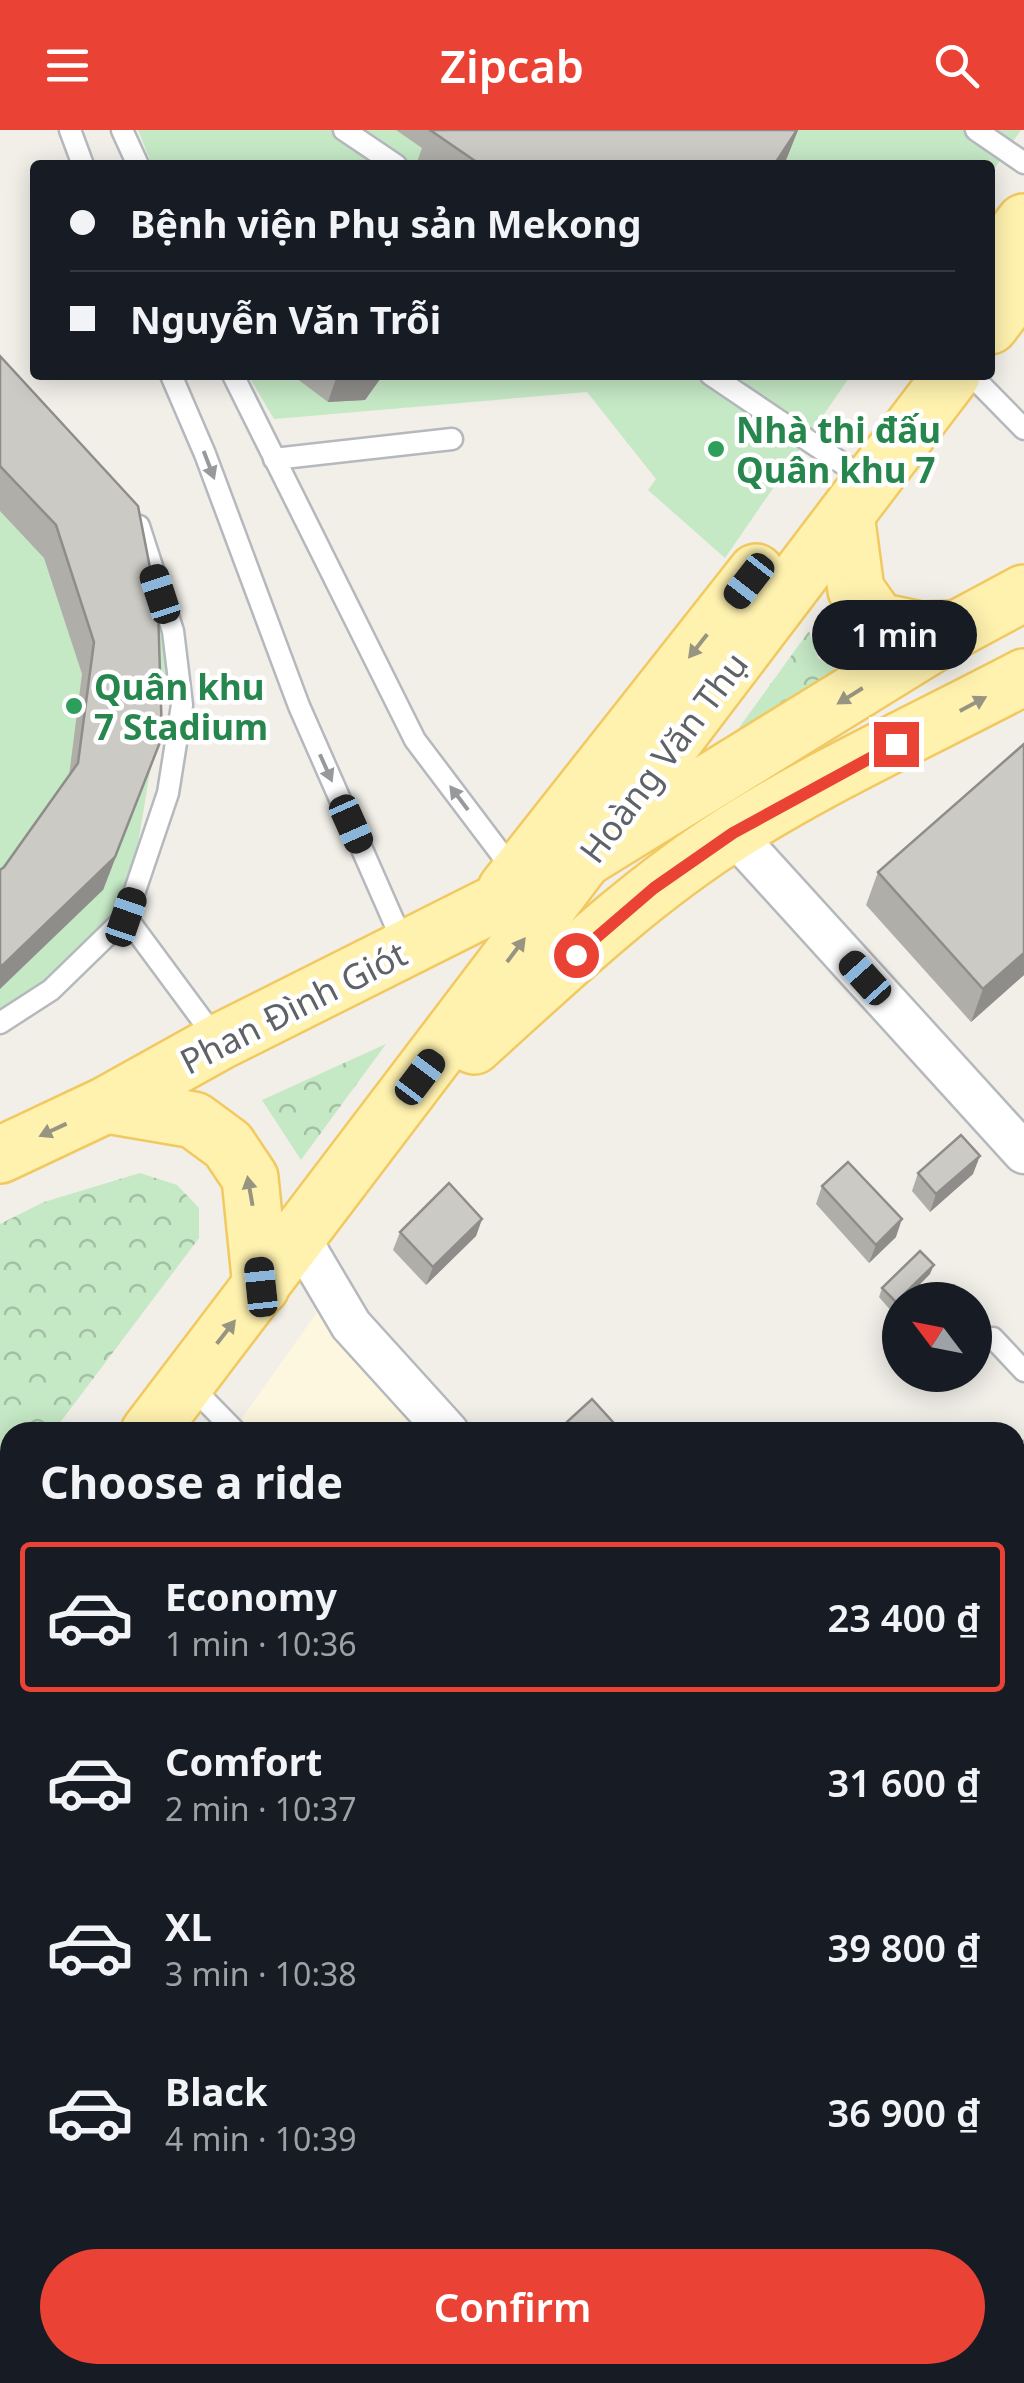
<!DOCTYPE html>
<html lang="en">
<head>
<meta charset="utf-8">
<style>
	body { margin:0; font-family:"Noto Sans",sans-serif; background:#20242c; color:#f1f3f6; height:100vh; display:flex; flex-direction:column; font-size:38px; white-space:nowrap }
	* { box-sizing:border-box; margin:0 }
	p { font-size:32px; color:#9ea1a6 }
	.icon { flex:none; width:55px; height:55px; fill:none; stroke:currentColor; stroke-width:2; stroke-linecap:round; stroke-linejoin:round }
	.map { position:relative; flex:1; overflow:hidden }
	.side { position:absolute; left:0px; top:1292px; width:1025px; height:962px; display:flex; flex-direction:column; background:#171b24; border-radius:30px 30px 0 0; box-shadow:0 5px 25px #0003 }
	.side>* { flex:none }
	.hud { position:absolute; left:30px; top:30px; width:965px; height:220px; border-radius:10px; box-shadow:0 5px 25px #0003; display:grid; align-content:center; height:220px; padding:0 40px; background:#171b24 }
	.needle { width:65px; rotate:302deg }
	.tools { position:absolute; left:882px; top:1152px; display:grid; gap:20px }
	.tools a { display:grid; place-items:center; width:110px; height:110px; border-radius:50%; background:#171b24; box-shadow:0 5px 25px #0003; font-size:50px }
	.end { position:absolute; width:45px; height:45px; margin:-22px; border:12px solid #ea4335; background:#fff; box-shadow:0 0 0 5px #fff }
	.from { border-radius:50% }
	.bubble { position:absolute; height:70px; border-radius:35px; background:#171b24; box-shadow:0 5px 25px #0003; font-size:32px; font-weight:600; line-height:70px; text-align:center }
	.car { position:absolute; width:30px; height:60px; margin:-30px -15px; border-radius:12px; box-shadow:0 0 8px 2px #0007; background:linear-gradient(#222 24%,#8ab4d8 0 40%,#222 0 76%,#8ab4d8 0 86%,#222 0) }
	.hud b { display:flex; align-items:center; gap:35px; height:95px; font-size:38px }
	.hud b+b { border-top:2px solid #363941 }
	.hud i { width:25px; height:25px; background:#f1f3f6 }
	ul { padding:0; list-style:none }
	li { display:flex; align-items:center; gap:30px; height:150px; margin:0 20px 15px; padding:0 20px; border:5px solid transparent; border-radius:10px }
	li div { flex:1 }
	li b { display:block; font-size:38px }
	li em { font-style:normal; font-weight:600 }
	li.active { border-color:#ea4335 }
	li>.icon { width:90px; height:90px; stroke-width:1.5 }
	h2 { padding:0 40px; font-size:45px; line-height:120px }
	.primary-button { display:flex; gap:20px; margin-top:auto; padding:20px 40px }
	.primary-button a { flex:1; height:115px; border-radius:60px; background:#ea4335; color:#fff; font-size:40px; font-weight:600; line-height:115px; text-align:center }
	header { display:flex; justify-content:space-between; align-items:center; height:130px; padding:0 40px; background:#ea4335; color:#fff; font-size:45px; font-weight:600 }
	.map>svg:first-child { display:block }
</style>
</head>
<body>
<header><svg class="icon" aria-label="menu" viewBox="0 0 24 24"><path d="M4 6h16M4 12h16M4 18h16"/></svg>Zipcab<svg class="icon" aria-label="search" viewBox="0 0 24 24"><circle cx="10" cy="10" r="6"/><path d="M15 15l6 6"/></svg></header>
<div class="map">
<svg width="1024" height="2253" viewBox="0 0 1024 2253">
	<defs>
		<pattern id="park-crowns" width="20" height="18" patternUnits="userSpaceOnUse" patternTransform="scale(2.5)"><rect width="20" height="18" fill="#c5e8c5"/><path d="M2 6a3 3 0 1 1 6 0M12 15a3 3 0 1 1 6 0" fill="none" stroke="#a3c0a4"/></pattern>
	</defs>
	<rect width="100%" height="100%" fill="#f1efe8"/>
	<g fill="#fef7e0">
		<path d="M320,1178l101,124h-189z"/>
		<path d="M10,1614v115l-10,-8v-93z"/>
		<path d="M326,2245h271l-7,8h-257z"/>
	</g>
	<g fill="url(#park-crowns)">
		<path d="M809,501l9,27 27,17 -109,57z"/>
		<path d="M386,914l-85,116 -39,-60z"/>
		<path d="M140,1043l37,12 22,23v30l-146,194h-43v57l-10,13v-278l44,-22z"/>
	</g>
	<g fill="#c5e8c5">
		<path d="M138,0h883l-31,45v-10h-838z"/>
		<path d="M0,230l173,271 -47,286 -126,102z"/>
		<path d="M248,245h603l-126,183 -77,-68 8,-11 -69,-87 -313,27z"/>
	</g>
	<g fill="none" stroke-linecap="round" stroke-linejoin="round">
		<g stroke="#b5b8bc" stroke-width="25">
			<g id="lane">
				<path d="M70,0l13,35"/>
				<path d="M122,0l16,35"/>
				<path d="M344,0l52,35"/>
				<path d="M976,0l48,33"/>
				<path d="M171,245l34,79 94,252 106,241"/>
				<path d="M233,245l182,365 102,135"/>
				<path d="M711,245l156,105"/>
				<path d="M971,245l53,54"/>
				<path d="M274,329l178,-20"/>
				<path d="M126,787l91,123"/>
				<path d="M0,893l51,-33 75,-73 42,-124 14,-88 -9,-74 -34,-105"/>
				<path d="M993,1208l31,33"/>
				<path d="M189,1254l47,48"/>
				<path d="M1015,1330l9,-8"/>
				<path d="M1015,1991l9,7"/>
				<path d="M0,2232l10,-10"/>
				<path d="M603,2253l6,-8"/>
			</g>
		</g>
		<g stroke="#b5b8bc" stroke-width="45">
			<g id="street">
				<path d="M733,703l291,320"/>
				<path d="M299,1107l52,88 97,107"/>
			</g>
		</g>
		<g stroke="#b6babf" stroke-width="60">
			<g id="secondary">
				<path d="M1015,1933l9,-12"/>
				<path d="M0,1982l10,12"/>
				<path d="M261,2245l9,8"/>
				<path d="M774,2253l6,-8"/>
			</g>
		</g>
		<g stroke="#f2c960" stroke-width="60">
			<g id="primary">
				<path d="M990,137l34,-45"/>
				<path d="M990,196l34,-45"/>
				<path d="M846,385l10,75 22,31 43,9 36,-1"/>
				<path d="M506,759l250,-317"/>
				<path d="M474,916c83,-75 165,-154 260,-214 92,-58 193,-104 290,-155"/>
				<path d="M106,975l88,15 34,25 22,33 11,109"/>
				<path d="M0,1025l106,-50 113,-63 367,-184 371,-229 67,-36"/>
				<path d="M149,1302l803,-1057"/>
				<path d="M0,1499l10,-13"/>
			</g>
		</g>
		<use href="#lane" stroke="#fff" stroke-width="20"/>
		<use href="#street" stroke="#fff" stroke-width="40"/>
		<use href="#secondary" stroke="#fff" stroke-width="55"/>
		<use href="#primary" stroke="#fff2af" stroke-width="55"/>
	</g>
	<g fill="#afaea9">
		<path d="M396,0h402l-14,35h-363l-4,-3 5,-14z"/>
		<path d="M0,226l162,381 -59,153 -34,-114 13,-102 -38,-116 -44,-47z"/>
		<path d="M292,245h91l-18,25 -37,2z"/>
		<path d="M878,742l146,103 -53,47 -105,-117z"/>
		<path d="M918,1043l55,1 -43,38 -18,-21z"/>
		<path d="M822,1056l74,51 -27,26 -53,-59z"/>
		<path d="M482,1089l-6,17 -50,49 -33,-35 7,-18z"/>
		<path d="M930,1144l-26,26h-4v4l-8,8 -13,-15 3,-9z"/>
		<path d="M1024,1441v211l-9,-10v-193z"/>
		<path d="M1024,2107v146h-5l-8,-8h4v-129z"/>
	</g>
	<g fill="#8f8d8a">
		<path d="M798,0l-14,35h-10z"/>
		<path d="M337,245h46l-18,25 -37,2z"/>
		<path d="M162,607l-59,153 -103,99v-23z"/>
		<path d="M1024,823v22l-53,47 12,-33z"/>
		<path d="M980,1026l-7,18 -43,38 6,-18z"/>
		<path d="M482,1089l-6,17 -50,49 7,-18z"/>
		<path d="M902,1089l-6,18 -27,26 7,-18z"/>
		<path d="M934,1135l-4,9 -26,26h-4v4l-8,8 4,-10z"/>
	</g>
	<g fill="#cccac5" stroke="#8f8d8a" stroke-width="2.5">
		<path d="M430,0h367l-23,35h-293z"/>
		<path d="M0,226l138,150 20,103 4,128 -47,120 -111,107 -4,2v-96l4,-3 74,-104 16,-121 -38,-117 -56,-59z"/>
		<path d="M1024,614v209l-41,36 -105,-117z"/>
		<path d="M961,1005l19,21 -44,38 -18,-21z"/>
		<path d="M848,1032l54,57 -26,26 -54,-59z"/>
		<path d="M449,1053l33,36 -49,48 -33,-35z"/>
		<path d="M920,1121l14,14 -38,37 -14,-14z"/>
		<path d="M592,1269l30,33h-66z"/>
		<path d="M1024,1441v76l-4,4 4,5v90l-9,-10v-157z"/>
		<path d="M1024,2107v126l-9,-9v-108z"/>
		<path d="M915,2245h95l8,8h-109z"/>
	</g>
	<defs><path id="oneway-solid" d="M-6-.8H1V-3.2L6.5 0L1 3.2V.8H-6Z" transform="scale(2.5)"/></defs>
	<g fill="#979a9d">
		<use href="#oneway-solid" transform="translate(209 335) rotate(69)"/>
		<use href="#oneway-solid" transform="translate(326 638) rotate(66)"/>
		<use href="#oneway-solid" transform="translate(459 668) rotate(-127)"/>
	</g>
	<g fill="#979581">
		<use href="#oneway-solid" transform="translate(698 516) rotate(128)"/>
		<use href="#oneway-solid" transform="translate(850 566) rotate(148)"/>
		<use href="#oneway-solid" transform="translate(973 574) rotate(-28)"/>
		<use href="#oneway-solid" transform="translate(516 820) rotate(-53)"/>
		<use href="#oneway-solid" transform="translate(53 1000) rotate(155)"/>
		<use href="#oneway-solid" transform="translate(250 1061) rotate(-100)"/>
		<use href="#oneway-solid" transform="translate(226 1202) rotate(-52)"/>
	</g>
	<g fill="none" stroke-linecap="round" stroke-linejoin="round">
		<path stroke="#ea4335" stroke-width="12" d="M576,825l78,-67 79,-55 163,-89"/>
	</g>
	<g fill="#2e9e5b" stroke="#fff" stroke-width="4">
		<circle cx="716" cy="319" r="10"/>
		<circle cx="74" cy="576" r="10"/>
	</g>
	<g text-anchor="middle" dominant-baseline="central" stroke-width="9" stroke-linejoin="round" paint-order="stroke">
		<g font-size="35" font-weight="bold" fill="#27864d" stroke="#fff" text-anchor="start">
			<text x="736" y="299">Nhà thi đấu<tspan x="736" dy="40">Quân khu 7</tspan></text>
			<text x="94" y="556">Quân khu<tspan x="94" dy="40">7 Stadium</tspan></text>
		</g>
		<g font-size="35" fill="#5f6368" stroke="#fff">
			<text transform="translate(663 627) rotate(-53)">Hoàng Văn Thụ</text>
			<text transform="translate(293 877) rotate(-27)">Phan Đình Giót</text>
		</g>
	</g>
</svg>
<div class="tools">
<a><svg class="needle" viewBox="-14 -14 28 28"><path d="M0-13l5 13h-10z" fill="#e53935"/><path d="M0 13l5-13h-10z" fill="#9ea1a6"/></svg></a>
</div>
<i class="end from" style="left:576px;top:825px"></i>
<i class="end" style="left:896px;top:614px"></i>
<div class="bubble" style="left:812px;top:470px;width:165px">1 min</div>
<i class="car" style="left:749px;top:451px;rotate:218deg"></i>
<i class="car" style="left:160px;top:464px;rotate:342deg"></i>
<i class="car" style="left:351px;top:694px;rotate:156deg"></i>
<i class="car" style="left:126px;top:787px;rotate:19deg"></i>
<i class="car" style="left:865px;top:848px;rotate:318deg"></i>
<i class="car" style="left:420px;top:947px;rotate:37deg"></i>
<i class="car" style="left:261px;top:1157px;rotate:354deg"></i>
<div class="hud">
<b><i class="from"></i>Bệnh viện Phụ sản Mekong</b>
<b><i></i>Nguyễn Văn Trỗi</b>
</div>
<section class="side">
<h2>Choose a ride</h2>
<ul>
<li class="active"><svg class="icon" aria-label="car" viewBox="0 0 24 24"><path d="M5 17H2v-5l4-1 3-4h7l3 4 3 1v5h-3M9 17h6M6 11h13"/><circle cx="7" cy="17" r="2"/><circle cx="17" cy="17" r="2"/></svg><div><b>Economy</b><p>1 min · 10:36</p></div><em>23 400 ₫</em></li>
<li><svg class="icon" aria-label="car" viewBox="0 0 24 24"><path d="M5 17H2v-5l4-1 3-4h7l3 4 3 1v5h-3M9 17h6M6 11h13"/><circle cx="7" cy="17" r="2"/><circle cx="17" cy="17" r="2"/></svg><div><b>Comfort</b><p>2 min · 10:37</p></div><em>31 600 ₫</em></li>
<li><svg class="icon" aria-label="car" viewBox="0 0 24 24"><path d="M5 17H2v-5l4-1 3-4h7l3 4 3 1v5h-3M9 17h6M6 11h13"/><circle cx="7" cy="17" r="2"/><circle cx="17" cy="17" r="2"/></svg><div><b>XL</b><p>3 min · 10:38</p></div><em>39 800 ₫</em></li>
<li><svg class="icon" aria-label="car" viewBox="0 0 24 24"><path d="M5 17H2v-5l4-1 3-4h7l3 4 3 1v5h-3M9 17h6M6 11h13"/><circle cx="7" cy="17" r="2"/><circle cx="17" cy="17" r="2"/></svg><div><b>Black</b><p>4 min · 10:39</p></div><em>36 900 ₫</em></li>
</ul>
<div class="primary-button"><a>Confirm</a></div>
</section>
</div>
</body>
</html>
